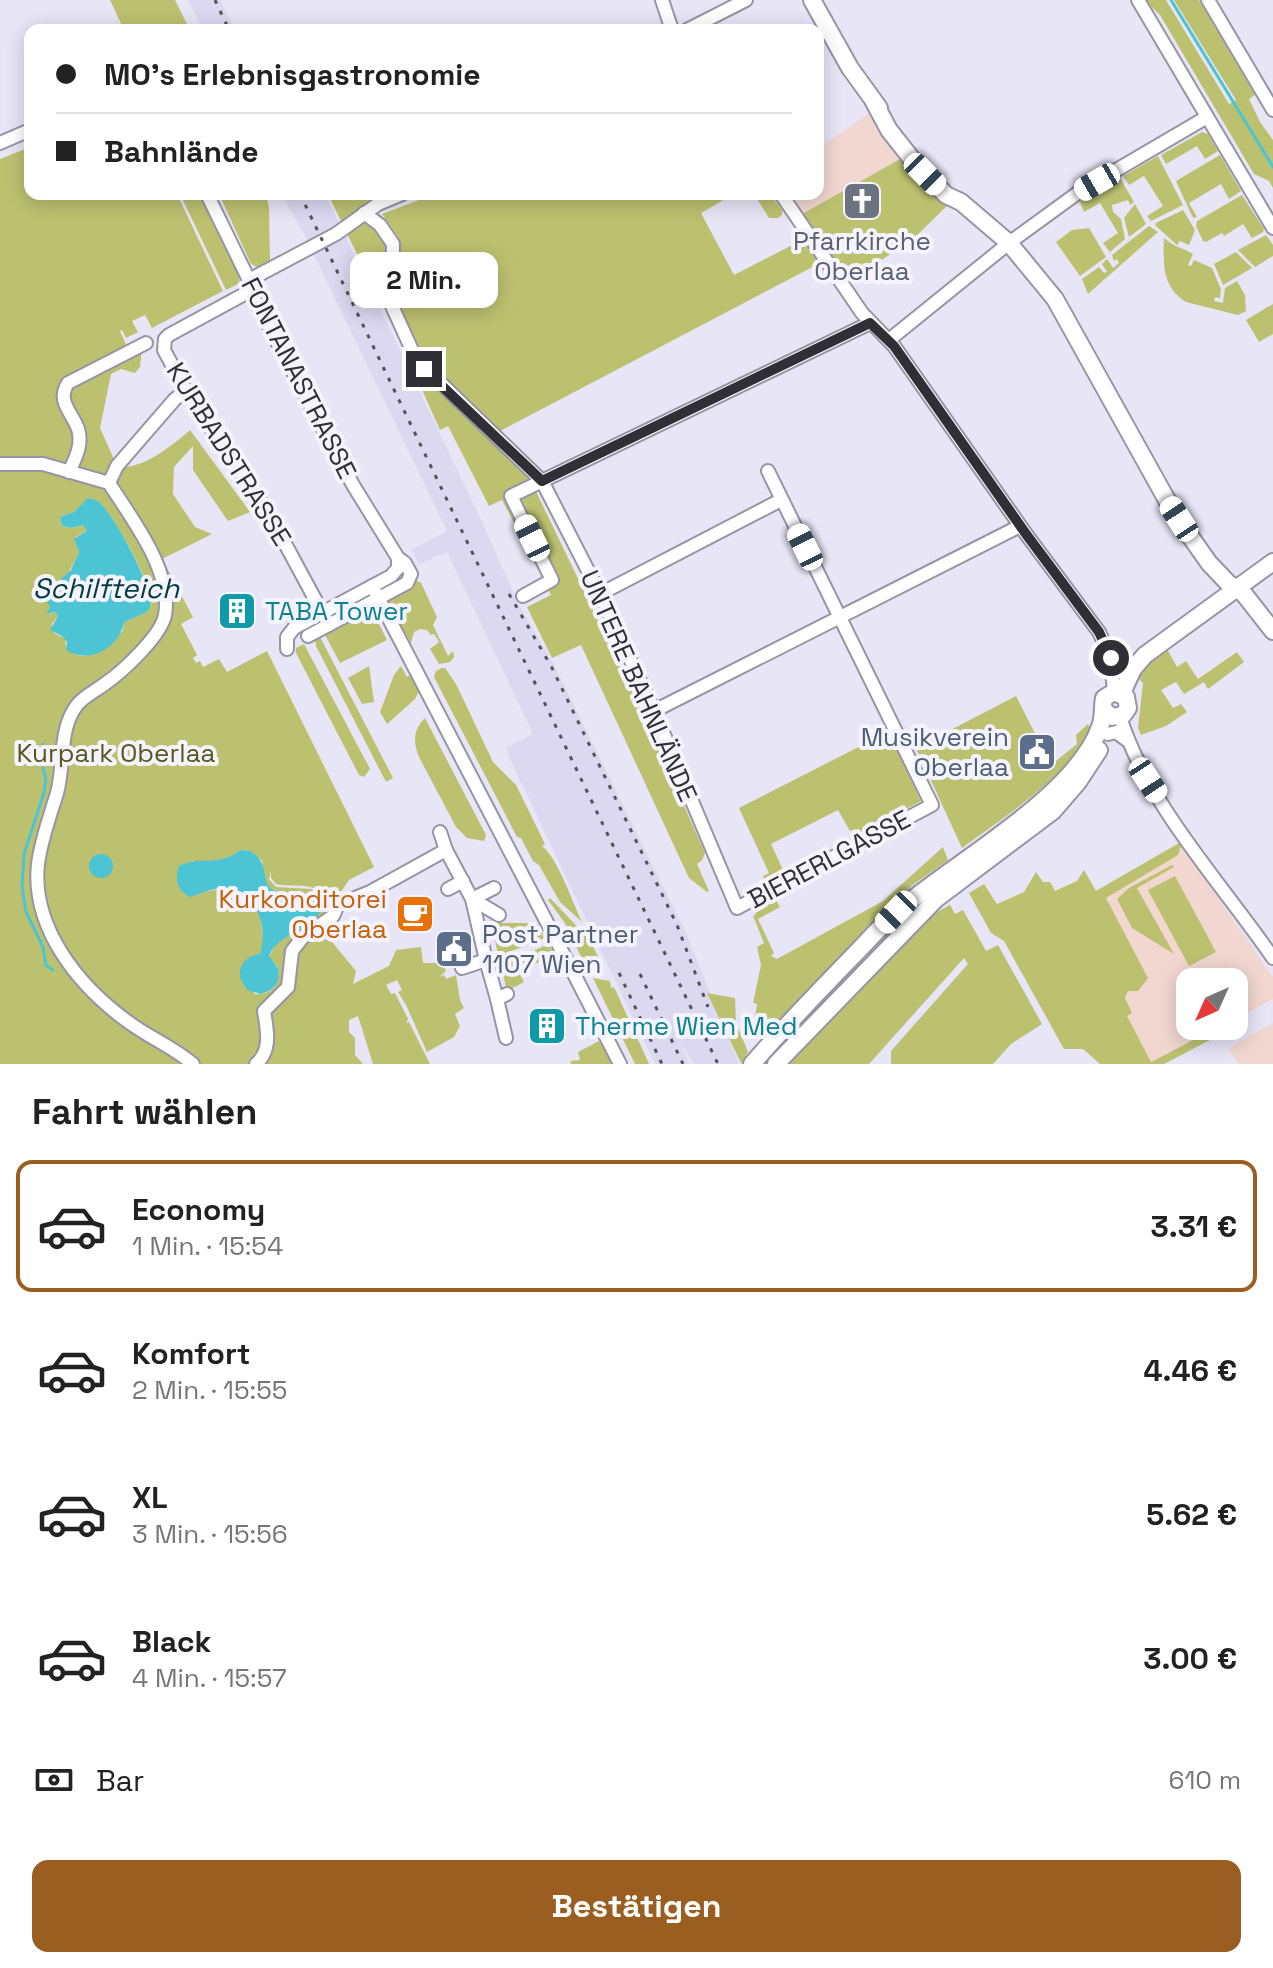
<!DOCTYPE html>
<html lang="de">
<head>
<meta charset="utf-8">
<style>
	body { margin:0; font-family:"Space Grotesk",sans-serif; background:#f6f6f6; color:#222; height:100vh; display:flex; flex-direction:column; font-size:30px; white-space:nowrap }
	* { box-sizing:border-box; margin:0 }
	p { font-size:26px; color:#767676 }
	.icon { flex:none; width:44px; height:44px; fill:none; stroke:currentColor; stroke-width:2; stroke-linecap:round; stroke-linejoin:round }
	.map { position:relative; height:1064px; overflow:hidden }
	.sheet { display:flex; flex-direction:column; background:#fff; flex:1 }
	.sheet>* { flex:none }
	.hud { position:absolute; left:24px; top:24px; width:800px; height:176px; border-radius:16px; box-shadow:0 4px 20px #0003; display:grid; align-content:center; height:176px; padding:0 32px; background:#fff }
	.needle { width:52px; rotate:225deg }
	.fabs { position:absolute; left:1176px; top:968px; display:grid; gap:16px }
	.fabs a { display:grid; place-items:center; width:72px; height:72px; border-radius:16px; background:#fff; box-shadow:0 4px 20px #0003; font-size:40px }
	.end { position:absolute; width:36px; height:36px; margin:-18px; border:10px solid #302f35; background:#fff; box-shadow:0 0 0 4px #fff }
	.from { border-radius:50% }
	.bubble { position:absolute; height:56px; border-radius:16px; background:#fff; box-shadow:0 4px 20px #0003; font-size:26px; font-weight:800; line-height:56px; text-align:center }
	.car { position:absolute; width:24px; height:48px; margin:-24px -12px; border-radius:10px; box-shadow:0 0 6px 2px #0007; background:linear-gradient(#fff 24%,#345 0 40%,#fff 0 76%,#345 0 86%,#fff 0) }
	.hud b { display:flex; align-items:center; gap:28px; height:76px; font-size:30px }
	.hud b+b { border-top:2px solid #e0e0e0 }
	.hud i { width:20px; height:20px; background:#222 }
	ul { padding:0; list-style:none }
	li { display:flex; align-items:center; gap:24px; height:132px; margin:0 16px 12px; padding:0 16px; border:4px solid transparent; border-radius:16px }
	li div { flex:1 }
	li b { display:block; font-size:30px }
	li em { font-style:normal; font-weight:800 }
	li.selected { border-color:#9a5e21 }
	li>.icon { width:72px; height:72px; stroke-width:1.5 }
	h2 { padding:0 32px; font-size:36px; line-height:96px }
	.pay { display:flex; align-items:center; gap:20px; height:88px; padding:0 32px; font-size:30px }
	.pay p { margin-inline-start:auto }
	.button { display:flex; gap:16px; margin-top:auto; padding:16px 32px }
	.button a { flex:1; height:92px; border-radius:16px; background:#9a5e21; color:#fff; font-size:32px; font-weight:800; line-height:92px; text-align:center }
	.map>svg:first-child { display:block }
</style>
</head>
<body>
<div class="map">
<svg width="1273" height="1064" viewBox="0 0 1273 1064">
	<rect width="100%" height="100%" fill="#e7e5f6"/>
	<g fill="#dbd8f0">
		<path d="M188,0h32l15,30h-32z"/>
		<path d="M281,194h44l152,317 42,94 34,58 133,270 53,131h-45l-14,-21 9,21h-34l-146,-307 -2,-10 26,-13 -86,-182 -28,12 -7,-14 35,-19 -142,-295z"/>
	</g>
	<g fill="#f1d7d0">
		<path d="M875,109l30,47 -103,58 -12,-20h28v-45z"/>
		<path d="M1180,843l93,134v22l-39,20v-37h-44v44h30l-70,36 -82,-155z"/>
		<path d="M1273,1023v41h-35l-9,-16z"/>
	</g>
	<g fill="#bcc170" fill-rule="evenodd">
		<path d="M110,0h65l15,30h-66z"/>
		<path d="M1145,0h21l63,104 7,-4 -62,-100h25l56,95 -6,4 11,23 13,18v48l-4,-7 -15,-7 -94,-159z"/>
		<path d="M1202,132l6,2 10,17 -13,8 -8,-13 -31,18 -5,-9z"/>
		<path d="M30,147v47h147l46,97 -71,37 -7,-13 -13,6 6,11 -12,6 -4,-8 -2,1 8,18 -57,36 71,-37 -2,19 -5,6 -14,-4 -10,5 -11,54 17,38c23,6 56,-21 73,-36l60,82 -22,9 -35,-51v-24l-19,21 -1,27 22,33 17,7 -50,25 31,58 -12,7 16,31 -4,3 3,5 4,-2 3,6 16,-8 8,13 40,-21 107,216 -25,13 -11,16 -8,4c-20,-21 -30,-11 -54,-16l-5,-6v-7l-2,8 7,8 35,2 15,13 1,15 -34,23 29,-10 34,41 -3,13 36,-18 7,-16 25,-3 2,16h19l4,8 -7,6 5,-2 2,4 10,-4 4,25 4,8 -9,6 5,12 -6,11 -27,15 -21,-47 -8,-13 4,-2 -5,-10 -11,5 5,9 4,-1 13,26 -2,4 3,-1 21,42h-57l-15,-48 -9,4v12l6,6v17l8,9h-363v-905zM90,498c4,2 8,3 11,6 14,14 54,83 49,102 -3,9 -19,11 -26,17l-2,9 -36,24 -10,-1 -10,-9 -1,-8 -11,-5 -2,-9 6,-8 -3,-4 -5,2v-25c14,-4 23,-24 29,-37l-3,-8v-7l11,-6 -4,-6 -12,3 -9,-2 -2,-9 14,-5zM241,850l10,1 11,10 2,17 6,10 15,6 17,-2 -33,65 9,10c3,17 -7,29 -24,27l10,-52 -5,-32 -11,-11 -15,-9 -10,-2 -19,4 -12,-31h33z"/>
		<path d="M1220,155l21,36 -12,8 -8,-15 -32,19 8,14 -4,1 -17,-37z"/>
		<path d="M1158,156l25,49 -32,16 -4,-5 16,-10 -19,-30 -15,9 -6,-9z"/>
		<path d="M902,158l21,26 24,22 -31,30 -69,48 -45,-70z"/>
		<path d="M1120,178l14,24 -4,3 -2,-5 -16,5 1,7 8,7 4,20 -15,13 -7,-9 15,-10 -18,-30 -16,9 -4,-10z"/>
		<path d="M180,194h20l39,83 1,6 -14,7z"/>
		<path d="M219,194h47l3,14 1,54 -13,5 -6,-3z"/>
		<path d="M328,194h41l5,6 -12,7 24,41 -5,56z"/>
		<path d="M435,194h299l-33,19 33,62 70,-36 16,24 -322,169 -68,-64 -35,-67 3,-64 -16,-23z"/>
		<path d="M754,194h16l12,16v5l-4,3h-9z"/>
		<path d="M1242,195l22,34 -1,3 -11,6 -9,-14 -19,12 -2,-3 -16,9 -3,-1 -7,-15 1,-5z"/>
		<path d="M1135,204l11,20 -17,13 -5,-19z"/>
		<path d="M1183,210l12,20 -6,15 -9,-4 -3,4 -22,-20 1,-2z"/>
		<path d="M1149,226l9,6 -70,62 -6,-15 17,-12 5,6 3,-1 -5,-8 5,-5 6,9 6,-5 -2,-4 -3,2 -2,-6z"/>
		<path d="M1089,228l17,29 -26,19 -24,-34 16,-12z"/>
		<path d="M1266,235l7,10v11l-18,11 -17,-17z"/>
		<path d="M1164,238c10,9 17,9 29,16l-5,11 3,1 3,-6 18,8 9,21 -1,9 -5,-1 -1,4 9,2 2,-15 12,-7 8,14 1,16 -8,4 -52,-13c-24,-15 -23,-39 -22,-64z"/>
		<path d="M1236,252l16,16 -29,17 -9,-21z"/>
		<path d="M1273,304v30l-14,8 -13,-22z"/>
		<path d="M411,365l117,110 113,234 64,144 -3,7 -5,4 12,27 -2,1 -18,-14 -108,-233 -29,13 -25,-51 24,-12 -49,-95 -13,6 -41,-80 -8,4z"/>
		<path d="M415,580l6,3 16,34 -4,8 15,31 5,-5 1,6 -4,5 -11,2 -9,-15 9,-7 -5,-8 -3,1 -4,-5 -7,-1 -6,3 -3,11 -6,-11 -4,1 -13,-29c5,-12 22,-12 27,-24z"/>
		<path d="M374,609l5,7 -2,4 10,20 -47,23 -16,-30 44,-23z"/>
		<path d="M319,635l74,143 -7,4 -70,-136 -1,-6z"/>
		<path d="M304,644l66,125 -6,8 -5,-2 -63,-122v-5z"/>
		<path d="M1167,649l10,18 9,-6 12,18 39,-27 7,10 -36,27 -4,-7 -20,12 -8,-12 -15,8 12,18 8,-4 6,8 -21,14 -25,9 -3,-7 5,-45 -5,-5 6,-12z"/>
		<path d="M369,666l5,36 -12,2 -14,-26z"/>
		<path d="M401,666l6,11 4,-2 8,16 -4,8 -28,25 -7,-12 14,-37z"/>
		<path d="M442,668h3l11,16 37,78 23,23 29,59 -3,2c15,11 31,57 40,76l-22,-20 -21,-37 -6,-4 -12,-23 -4,-1 -83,-160 2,-6z"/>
		<path d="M1016,696l35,69 26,-21 -1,-9 12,-11 4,8c-33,50 -82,81 -130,116l-46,-100z"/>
		<path d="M425,718l61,117 -2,6 -17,-3 -11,-11 -37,-70c-6,-15 -6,-27 6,-39z"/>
		<path d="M888,732l33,69 -63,33 -3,-5 -5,2 -12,-21 -67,34 13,28 -19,9 -2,-5 6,-3 -30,-65z"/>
		<path d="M1179,843l2,3 -3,9 -72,43 42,80 -10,13h-10l-3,7 7,15 -5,3 24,46 69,-36 13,2 -69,36h-64l-17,-15h-19l-60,-108 -13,-8 -22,-40 15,-9 13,20 27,-12 12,-20 7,10h7l5,9 22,-10 7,-11 12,21z"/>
		<path d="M943,847l5,13 -38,27 -24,23 -117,121 -14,-14 2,-13 -4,-1 8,-38 -4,-18 7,-4 -11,-27 3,-2 -2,-5 21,-11 5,9 -22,12 16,34 -3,3 6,3 106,-58z"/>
		<path d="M1172,865l2,2 -37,21 37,66 -42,-26 -15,-29 12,-11z"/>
		<path d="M1175,876l41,76 -27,14 -41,-76z"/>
		<path d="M950,877l-130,129 -52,58h-8l143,-149z"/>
		<path d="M550,898l40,42 14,29 -20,-6 -19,-40 -17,-23z"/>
		<path d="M950,905l5,9 8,-4 23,41 12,-6 44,79 -31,20 -18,20h-102v-13l77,-87 -4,-6 -95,106h-80l148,-152z"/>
		<path d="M490,920l5,3h41l7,11 -2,2 3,-1 1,3 -36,14 4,9 35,-17 6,10 -35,18 5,10 -17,9z"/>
		<path d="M593,978l17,3 1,7 3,-1 35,77h-14z"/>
		<path d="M707,993l28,5 1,25 12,29 -7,11z"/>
		<path d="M599,1041l15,23h-43l-1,-3 10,-1 -2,-8z"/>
	</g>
	<g fill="#4cc4d4">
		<path d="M88,498c5,1 7,1 11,4 14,11 56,87 51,105 -3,8 -19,10 -26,16 -6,25 -34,42 -58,27l1,-8 -5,-6 -12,-6 8,-14 -3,-4 -8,2 3,-8 -6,-7 6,-10 6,-1 3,-7 12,-11 8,-18 -5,-13 13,-8 -4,-6 -12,3 -9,-2 -2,-9 14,-5z"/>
		<path d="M241,850l10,1c3,3 7,5 9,9 9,13 -1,29 24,33 12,3 16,-2 31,3l7,13c-11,23 -44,24 -53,47l9,12c3,14 -3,22 -17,26l-14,-4 -7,-12c-1,-14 6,-22 20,-24 9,-27 -4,-67 -39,-66 -11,1 -21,6 -31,9 -13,-7 -16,-18 -11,-31 24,-12 34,3 62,-16z"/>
		<circle cx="101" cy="866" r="12"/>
	</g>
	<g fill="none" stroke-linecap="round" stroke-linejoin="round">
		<g stroke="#4cc4d4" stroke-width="3">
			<path d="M1171,0l102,167"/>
			<path d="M41,757l2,-13"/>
			<path d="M43,768l3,10 -2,15 -20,61 -2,32 4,26 17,35 3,18 7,5"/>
		</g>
		<g stroke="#9694a5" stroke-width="16">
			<g id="street">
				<path d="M662,0l10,30"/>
				<path d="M1138,0l135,228"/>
				<path d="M1208,0l65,110"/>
				<path d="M687,30l59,-30"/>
				<path d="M0,143l30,-13"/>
				<path d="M207,194l42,86 1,11 103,194 45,73 7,5 6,11 -4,9 -99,53"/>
				<path d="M781,194l81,119 32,33 132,188 73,98 12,26 3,34"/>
				<path d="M364,213l16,12 13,19 -1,62 24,53 126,122 58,113 54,117 83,197 195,-103 -164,-334"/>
				<path d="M249,280l87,-46 42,-30 24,-10"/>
				<path d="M250,291l-81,44 -4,4 -1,11 22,41 82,121 61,113"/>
				<path d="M889,340l120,-97 70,-51 128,-75"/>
				<path d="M0,464h43l66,19c22,35 64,88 56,132 -4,21 -42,56 -59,68 -9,7 -23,14 -29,22 -19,25 -12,60 -20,88 -7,23 -16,47 -19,71 -7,64 41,122 89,157 21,16 46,26 66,43"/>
				<path d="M69,472c6,-13 14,-27 9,-43 -6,-17 -22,-28 -10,-46l78,-40"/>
				<path d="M109,483l8,-17 58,-67 11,-8"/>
				<path d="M372,586l195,375"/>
				<path d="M600,594l181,-94"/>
				<path d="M523,596l29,-16 -41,-84 359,-173"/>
				<path d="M287,649v-12l7,-9 97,-52 7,-8v-10"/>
				<path d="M654,711l366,-185"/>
				<path d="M1120,717c29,90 100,164 153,241"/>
				<path d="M1108,734l8,-2 12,9"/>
				<path d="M440,832l6,18"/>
				<path d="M494,888l-22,11 27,16"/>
				<path d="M448,889l15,-8"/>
				<path d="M486,960l11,39"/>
				<path d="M573,972l47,92"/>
				<path d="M506,1038l-9,-39 10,-5"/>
				<path d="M256,1064c16,-14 11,-34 8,-53l24,-24 4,-36 11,-14 30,-21 5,-11 32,-13 76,-42 26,49 14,61 -24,8"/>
			</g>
		</g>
		<g stroke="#9694a5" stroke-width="20">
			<g id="secondary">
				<path d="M812,0l38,68 29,40"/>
				<path d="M874,102l15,28 26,33 31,32 15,7 48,41 46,56 113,203 22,34 19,27 19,20 16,11 29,37"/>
				<path d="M1122,693l11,-24 12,-14 128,-93"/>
				<path d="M752,1064c32,-37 66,-72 100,-107 16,-16 30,-33 47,-47 56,-48 177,-114 201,-183 4,-10 2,-19 4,-29l10,-6 12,5 2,11 -5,7 -11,2 -7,-6"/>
				<path d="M776,1064l160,-165 117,-88 25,-29 21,-32"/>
			</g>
		</g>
		<use href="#street" stroke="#fff" stroke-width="12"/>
		<use href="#secondary" stroke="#fff" stroke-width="16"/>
		<g stroke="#54535b" stroke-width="3" stroke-dasharray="4 8" stroke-linecap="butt">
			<path d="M215,0l14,30"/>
			<path d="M300,194l418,870"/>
			<path d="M509,594l42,72 126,259 31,82"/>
			<path d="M619,973l43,91"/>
			<path d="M640,974l43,90"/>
		</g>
	</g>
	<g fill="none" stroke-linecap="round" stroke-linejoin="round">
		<path stroke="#302f35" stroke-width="10" d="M424,369l118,112 328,-158 24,23 132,188 73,98 12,26"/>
	</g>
	<defs>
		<g id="church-square" transform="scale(2)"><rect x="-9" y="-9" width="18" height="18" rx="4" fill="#6b7280" stroke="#f4f3fe"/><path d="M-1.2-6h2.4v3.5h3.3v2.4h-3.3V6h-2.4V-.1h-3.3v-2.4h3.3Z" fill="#fff"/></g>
		<g id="building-square" transform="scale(2)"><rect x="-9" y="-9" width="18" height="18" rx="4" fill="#0f9aa8" stroke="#f4f3fe"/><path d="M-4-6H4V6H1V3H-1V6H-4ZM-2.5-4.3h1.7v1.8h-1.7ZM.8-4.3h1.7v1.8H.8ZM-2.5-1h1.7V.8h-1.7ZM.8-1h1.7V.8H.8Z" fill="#fff"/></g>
		<g id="civic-square" transform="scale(2)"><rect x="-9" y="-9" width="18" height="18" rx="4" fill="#5c6f8a" stroke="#f4f3fe"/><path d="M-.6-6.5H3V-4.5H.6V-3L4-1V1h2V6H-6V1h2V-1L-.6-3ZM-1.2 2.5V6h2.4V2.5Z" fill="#fff"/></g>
		<g id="cafe-square" transform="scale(2)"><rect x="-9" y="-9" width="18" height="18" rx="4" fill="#e8710a" stroke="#f4f3fe"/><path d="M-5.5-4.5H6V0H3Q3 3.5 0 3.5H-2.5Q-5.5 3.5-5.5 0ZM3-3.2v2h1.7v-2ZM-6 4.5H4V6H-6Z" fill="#fff"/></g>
	</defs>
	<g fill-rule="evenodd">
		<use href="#church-square" x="862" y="201"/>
		<use href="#building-square" x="237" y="611"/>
		<use href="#civic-square" x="1037" y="752"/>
		<use href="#cafe-square" x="415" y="914"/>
		<use href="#civic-square" x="454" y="949"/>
		<use href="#building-square" x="547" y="1026"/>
	</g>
	<g text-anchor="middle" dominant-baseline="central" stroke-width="8" stroke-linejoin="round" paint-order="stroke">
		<g font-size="26" fill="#5b616d" stroke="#f4f3fe">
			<text x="862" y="241">Pfarrkirche<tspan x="862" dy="30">Oberlaa</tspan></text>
		</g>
		<g font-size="26" fill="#302f35" stroke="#f4f3fe">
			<text transform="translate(299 378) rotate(63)">FONTANASTRASSE</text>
			<text transform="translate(229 454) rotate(58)">KURBADSTRASSE</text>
			<text transform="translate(639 686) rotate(66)">UNTERE BAHNLÄNDE</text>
			<text transform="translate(829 859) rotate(-28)">BIERERLGASSE</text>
		</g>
		<g font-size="26" fill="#0d838f" stroke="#f4f3fe" text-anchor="start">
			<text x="265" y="611">TABA Tower</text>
			<text x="575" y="1026">Therme Wien Med</text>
		</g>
		<g font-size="26" fill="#4e5e75" stroke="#f4f3fe" text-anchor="end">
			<text x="1009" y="737">Musikverein<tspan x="1009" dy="30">Oberlaa</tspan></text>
			<text x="482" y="934" text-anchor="start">Post Partner<tspan x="482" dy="30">1107 Wien</tspan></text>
		</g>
		<g font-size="26" fill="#56591b" stroke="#f4f3fe">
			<text x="116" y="753">Kurpark Oberlaa</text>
		</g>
		<g font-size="26" fill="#c56008" stroke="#f4f3fe" text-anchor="end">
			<text x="387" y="899">Kurkonditorei<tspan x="387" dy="30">Oberlaa</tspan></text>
		</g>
		<g font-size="28" font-style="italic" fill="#023c43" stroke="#f4f3fe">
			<text x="106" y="588">Schilfteich</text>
		</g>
	</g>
</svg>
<div class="fabs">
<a><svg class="needle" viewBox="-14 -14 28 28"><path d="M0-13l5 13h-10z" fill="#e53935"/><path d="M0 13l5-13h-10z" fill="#767676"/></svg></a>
</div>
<i class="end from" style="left:1111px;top:658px"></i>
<i class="end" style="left:424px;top:369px"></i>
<div class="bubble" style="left:350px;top:252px;width:148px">2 Min.</div>
<i class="car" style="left:925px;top:174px;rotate:135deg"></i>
<i class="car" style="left:1097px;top:182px;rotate:240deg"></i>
<i class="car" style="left:1179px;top:519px;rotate:327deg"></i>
<i class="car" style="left:532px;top:538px;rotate:334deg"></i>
<i class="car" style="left:805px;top:547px;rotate:334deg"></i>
<i class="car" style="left:1148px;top:780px;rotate:147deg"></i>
<i class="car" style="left:896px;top:912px;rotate:224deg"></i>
<div class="hud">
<b><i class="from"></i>MO's Erlebnisgastronomie</b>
<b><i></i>Bahnlände</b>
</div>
</div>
<section class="sheet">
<h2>Fahrt wählen</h2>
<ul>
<li class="selected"><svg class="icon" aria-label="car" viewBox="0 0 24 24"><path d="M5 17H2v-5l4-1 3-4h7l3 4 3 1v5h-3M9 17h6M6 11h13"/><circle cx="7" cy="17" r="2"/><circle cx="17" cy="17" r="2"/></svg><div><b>Economy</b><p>1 Min. · 15:54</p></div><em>3.31 €</em></li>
<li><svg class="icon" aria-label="car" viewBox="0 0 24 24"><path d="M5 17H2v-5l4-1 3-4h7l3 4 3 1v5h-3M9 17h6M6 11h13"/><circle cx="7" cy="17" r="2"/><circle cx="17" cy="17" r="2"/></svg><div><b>Komfort</b><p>2 Min. · 15:55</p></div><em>4.46 €</em></li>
<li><svg class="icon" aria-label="car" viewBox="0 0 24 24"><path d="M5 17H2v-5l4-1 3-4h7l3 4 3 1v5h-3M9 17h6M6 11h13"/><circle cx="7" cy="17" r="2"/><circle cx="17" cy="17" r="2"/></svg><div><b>XL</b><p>3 Min. · 15:56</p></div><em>5.62 €</em></li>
<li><svg class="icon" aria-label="car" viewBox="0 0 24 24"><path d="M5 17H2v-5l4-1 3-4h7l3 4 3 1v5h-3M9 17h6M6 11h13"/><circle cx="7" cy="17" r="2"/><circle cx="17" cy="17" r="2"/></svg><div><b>Black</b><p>4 Min. · 15:57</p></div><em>3.00 €</em></li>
</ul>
<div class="pay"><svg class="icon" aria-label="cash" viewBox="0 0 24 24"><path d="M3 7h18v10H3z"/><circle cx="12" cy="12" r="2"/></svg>Bar<p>610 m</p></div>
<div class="button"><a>Bestätigen</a></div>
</section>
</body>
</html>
